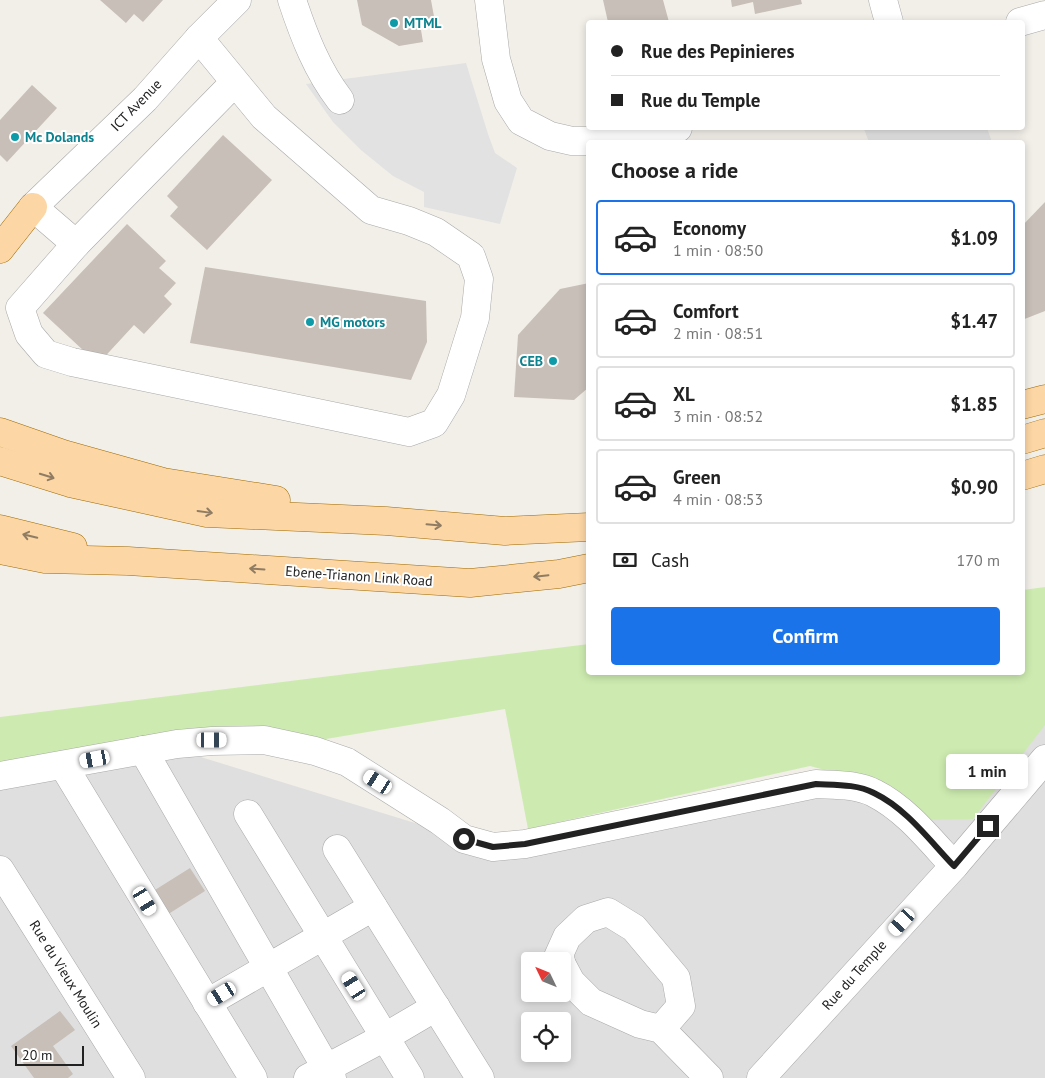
<!DOCTYPE html>
<html lang="en">
<head>
<meta charset="utf-8">
<style>
	body { margin:0; font-family:"PT Sans",sans-serif; background:#f2f2f2; color:#222; height:100vh; display:flex; flex-direction:column; font-size:19px; white-space:nowrap }
	* { box-sizing:border-box; margin:0 }
	p { font-size:16px; color:#767676 }
	.icon { flex:none; width:28px; height:28px; fill:none; stroke:currentColor; stroke-width:2; stroke-linecap:round; stroke-linejoin:round }
	.map { position:relative; flex:1; overflow:hidden }
	.side { position:absolute; left:586px; top:140px; width:439px; height:535px; display:flex; flex-direction:column; background:#fff; border-radius:5px; box-shadow:0 2px 8px #0003 }
	.side>* { flex:none }
	.hud { position:absolute; left:586px; top:20px; width:439px; height:110px; border-radius:5px; box-shadow:0 2px 8px #0003; display:grid; align-content:center; height:110px; padding:0 25px; background:#fff }
	.needle { width:32px; rotate:313deg }
	.tools { position:absolute; left:521px; top:952px; display:grid; gap:10px }
	.tools a { display:grid; place-items:center; width:50px; height:50px; border-radius:5px; background:#fff; box-shadow:0 2px 8px #0003; font-size:25px }
	.scale { position:absolute; left:15px; bottom:12px; width:69px; box-sizing:border-box; padding-left:5px; border:2px solid #222; border-top:0; font-size:14px; line-height:18px; white-space:nowrap; color:#222; -webkit-text-stroke:4px #fff; paint-order:stroke }
	.end { position:absolute; width:22px; height:22px; margin:-11px; border:6px solid #222; background:#fff; box-shadow:0 0 0 2px #fff }
	.from { border-radius:50% }
	.bubble { position:absolute; height:35px; border-radius:5px; background:#fff; box-shadow:0 2px 8px #0003; font-size:16px; font-weight:700; line-height:35px; text-align:center }
	.car { position:absolute; width:15px; height:30px; margin:-15px -8px; border-radius:6px; box-shadow:0 0 4px 1px #0007; background:linear-gradient(#fff 24%,#345 0 40%,#fff 0 76%,#345 0 86%,#fff 0) }
	.hud b { display:flex; align-items:center; gap:18px; height:48px; font-size:19px }
	.hud b+b { border-top:1px solid #e0e0e0 }
	.hud i { width:12px; height:12px; background:#222 }
	ul { padding:0; list-style:none }
	li { display:flex; align-items:center; gap:15px; height:75px; margin:0 10px 8px; padding:0 15px; border:2px solid #e0e0e0; border-radius:5px }
	li div { flex:1 }
	li b { display:block; font-size:19px }
	li em { font-style:normal; font-weight:700 }
	li.on { border-color:#1a73e8 }
	li>.icon { width:45px; height:45px; stroke-width:1.5 }
	h2 { padding:0 25px; font-size:22px; line-height:60px }
	.pay { display:flex; align-items:center; gap:12px; height:55px; padding:0 25px; font-size:19px }
	.pay p { margin-inline-start:auto }
	.action { display:flex; gap:10px; margin-top:auto; padding:10px 25px }
	.action a { flex:1; height:58px; border-radius:5px; background:#1a73e8; color:#fff; font-size:20px; font-weight:700; line-height:58px; text-align:center }
	.map>svg:first-child { display:block }
</style>
</head>
<body>
<div class="map">
<svg width="1045" height="1078" viewBox="0 0 1045 1078">
	<rect width="100%" height="100%" fill="#f2efe9"/>
	<path fill="#e0dfdf" fill-rule="evenodd" d="M1045,717v361h-1045v-297l152,-39 341,105zM530,961h32v33h-32zM530,1021h32v33h-32z"/>
	<path fill="#cdebb0" d="M1045,587v138l-72,94 -45,1 -34,-31 -84,-23 -282,63 -23,-120 -185,31 -320,28v-51l589,-73v28h433l1,-82z"/>
	<g fill="#e2e2e2">
		<path d="M466,63l22,71 7,19 22,15 -17,56 -76,-17v-15l-31,-16 -32,-26 -28,-28 -27,-38z"/>
		<path d="M869,128h118l5,14h-123l-5,-13z"/>
	</g>
	<g fill="#c7bfb8">
		<path d="M100,0h63l-20,22 -9,-8 -8,9z"/>
		<path d="M357,0h74l4,22 -15,2 3,18 -24,4 -37,-21z"/>
		<path d="M603,0h60l6,22h-61z"/>
		<path d="M731,0h70l1,4 -47,10 -2,-12 -21,5z"/>
		<path d="M32,85l25,23 -50,54 -7,-7v-35z"/>
		<path d="M223,135l49,45 -65,70 -37,-34 8,-9 -11,-11z"/>
		<path d="M1045,202v109l-23,9v-94z"/>
		<path d="M127,224l39,37 -7,7 17,15 -12,13 8,8 -28,30 -10,-9 -36,39 -55,-51z"/>
		<path d="M205,267l221,34 1,41 -16,38 -221,-37z"/>
		<path d="M589,283v104l-15,13 -60,-3 4,-62 42,-46z"/>
		<path d="M190,868l15,23 -43,27 -15,-23z"/>
		<path d="M60,1011l15,19 -22,16 20,28 -5,4h-34l-23,-32z"/>
	</g>
	<g fill="none" stroke-linecap="round" stroke-linejoin="round">
		<g stroke="#a9a9a9" stroke-width="29">
			<g id="minor">
				<path d="M292,0c12,36 25,70 48,100"/>
				<path d="M489,0l7,59 12,42 13,20 29,15 22,5h33l41,-3 32,-10"/>
				<path d="M883,0l6,22"/>
				<path d="M1020,22l25,-7"/>
				<path d="M199,38l65,79 107,93 38,11 27,11 35,24 8,23 -4,39 -24,77 -17,28 -25,9 -337,-70 -26,-8 -17,-20 -9,-26 56,-64 159,-162"/>
				<path d="M76,244l-43,-37 112,-108 54,-61 38,-38"/>
				<path d="M143,750l189,328"/>
				<path d="M63,765l190,313"/>
				<path d="M0,776l177,-32 35,-3 52,-1 51,11 32,11 93,59 24,18 29,8 32,-3 291,-60c19,1 41,0 58,9 32,16 56,47 80,73"/>
				<path d="M248,814l162,264"/>
				<path d="M337,849l143,229"/>
				<path d="M0,870l131,208"/>
				<path d="M561,961l-3,-4 9,-20 19,-18 22,-7 26,16 42,50 5,28 -20,23"/>
				<path d="M562,965l9,17 20,20 49,22 21,5 48,49"/>
				<path d="M207,1003l166,-96"/>
				<path d="M308,1078l77,-41 51,-30"/>
				<path d="M761,1078l193,-212 91,-107"/>
			</g>
		</g>
		<g stroke="#a06b00" stroke-width="29">
			<g id="major">
				<path d="M0,249l33,-42"/>
				<path d="M1022,405l23,-6"/>
				<path d="M0,432l63,22 100,28 113,18"/>
				<path d="M1022,440l23,-7"/>
				<path d="M0,461l70,22 137,30 179,8 119,10 84,-4"/>
				<path d="M1022,476l23,-7"/>
				<path d="M0,529l73,18"/>
				<path d="M0,550l45,9 83,2 342,22 89,-9 30,-6"/>
			</g>
		</g>
		<use href="#minor" stroke="#fff" stroke-width="28"/>
		<use href="#major" stroke="#fcd6a4" stroke-width="28"/>
	</g>
	<defs><path id="oneway-shaft" d="M-6 0H5M1.5-3L5.5 0L1.5 3" fill="none" stroke-width="1.6" stroke-linecap="round" stroke-linejoin="round" transform="scale(1.25)"/></defs>
	<g stroke="#8f7c63">
		<use href="#oneway-shaft" transform="translate(47 476) rotate(17)"/>
		<use href="#oneway-shaft" transform="translate(205 512) rotate(8)"/>
		<use href="#oneway-shaft" transform="translate(434 525) rotate(5)"/>
		<use href="#oneway-shaft" transform="translate(30 536) rotate(-166)"/>
		<use href="#oneway-shaft" transform="translate(257 569) rotate(-176)"/>
		<use href="#oneway-shaft" transform="translate(541 576) rotate(174)"/>
	</g>
	<g fill="none" stroke-linecap="round" stroke-linejoin="round">
		<path stroke="#222" stroke-width="6" d="M464,839l29,8 32,-3 291,-60c19,1 41,0 58,9 33,16 55,47 80,73l34,-40"/>
	</g>
	<g fill="#0f9aa8" stroke="#fff" stroke-width="2">
		<circle cx="394" cy="23" r="5"/>
		<circle cx="15" cy="137" r="5"/>
		<circle cx="310" cy="322" r="5"/>
		<circle cx="553" cy="361" r="5"/>
	</g>
	<g text-anchor="middle" dominant-baseline="central" stroke-width="4" stroke-linejoin="round" paint-order="stroke">
		<g font-size="14" font-weight="bold" fill="#0d838f" stroke="#fff" text-anchor="start">
			<text x="404" y="23">MTML</text>
			<text x="25" y="137">Mc Dolands</text>
			<text x="320" y="322">MG motors</text>
			<text x="543" y="361" text-anchor="end">CEB</text>
		</g>
		<g font-size="14" fill="#222" stroke="#fff">
			<text transform="translate(136 105) rotate(-46)">ICT Avenue</text>
			<text transform="translate(359 576) rotate(4)">Ebene-Trianon Link Road</text>
			<text transform="translate(66 974) rotate(58)">Rue du Vieux Moulin</text>
			<text transform="translate(854 975) rotate(-48)">Rue du Temple</text>
		</g>
	</g>
</svg>
<div class="tools">
<a><svg class="needle" viewBox="-14 -14 28 28"><path d="M0-13l5 13h-10z" fill="#e53935"/><path d="M0 13l5-13h-10z" fill="#767676"/></svg></a>
<a><svg class="icon" aria-label="locate" viewBox="0 0 24 24"><circle cx="12" cy="12" r="6"/><path d="M12 2v4M12 18v4M2 12h4M18 12h4"/></svg></a>
</div>
<div class="scale">20 m</div>
<i class="end from" style="left:464px;top:839px"></i>
<i class="end" style="left:988px;top:826px"></i>
<div class="bubble" style="left:946px;top:754px;width:82px">1 min</div>
<i class="car" style="left:212px;top:740px;rotate:90deg"></i>
<i class="car" style="left:95px;top:759px;rotate:260deg"></i>
<i class="car" style="left:378px;top:782px;rotate:302deg"></i>
<i class="car" style="left:145px;top:901px;rotate:149deg"></i>
<i class="car" style="left:902px;top:922px;rotate:222deg"></i>
<i class="car" style="left:354px;top:986px;rotate:328deg"></i>
<i class="car" style="left:222px;top:994px;rotate:239deg"></i>
<div class="hud">
<b><i class="from"></i>Rue des Pepinieres</b>
<b><i></i>Rue du Temple</b>
</div>
<section class="side">
<h2>Choose a ride</h2>
<ul>
<li class="on"><svg class="icon" aria-label="car" viewBox="0 0 24 24"><path d="M5 17H2v-5l4-1 3-4h7l3 4 3 1v5h-3M9 17h6M6 11h13"/><circle cx="7" cy="17" r="2"/><circle cx="17" cy="17" r="2"/></svg><div><b>Economy</b><p>1 min · 08:50</p></div><em>$1.09</em></li>
<li><svg class="icon" aria-label="car" viewBox="0 0 24 24"><path d="M5 17H2v-5l4-1 3-4h7l3 4 3 1v5h-3M9 17h6M6 11h13"/><circle cx="7" cy="17" r="2"/><circle cx="17" cy="17" r="2"/></svg><div><b>Comfort</b><p>2 min · 08:51</p></div><em>$1.47</em></li>
<li><svg class="icon" aria-label="car" viewBox="0 0 24 24"><path d="M5 17H2v-5l4-1 3-4h7l3 4 3 1v5h-3M9 17h6M6 11h13"/><circle cx="7" cy="17" r="2"/><circle cx="17" cy="17" r="2"/></svg><div><b>XL</b><p>3 min · 08:52</p></div><em>$1.85</em></li>
<li><svg class="icon" aria-label="car" viewBox="0 0 24 24"><path d="M5 17H2v-5l4-1 3-4h7l3 4 3 1v5h-3M9 17h6M6 11h13"/><circle cx="7" cy="17" r="2"/><circle cx="17" cy="17" r="2"/></svg><div><b>Green</b><p>4 min · 08:53</p></div><em>$0.90</em></li>
</ul>
<div class="pay"><svg class="icon" aria-label="cash" viewBox="0 0 24 24"><path d="M3 7h18v10H3z"/><circle cx="12" cy="12" r="2"/></svg>Cash<p>170 m</p></div>
<div class="action"><a>Confirm</a></div>
</section>
</div>
</body>
</html>
